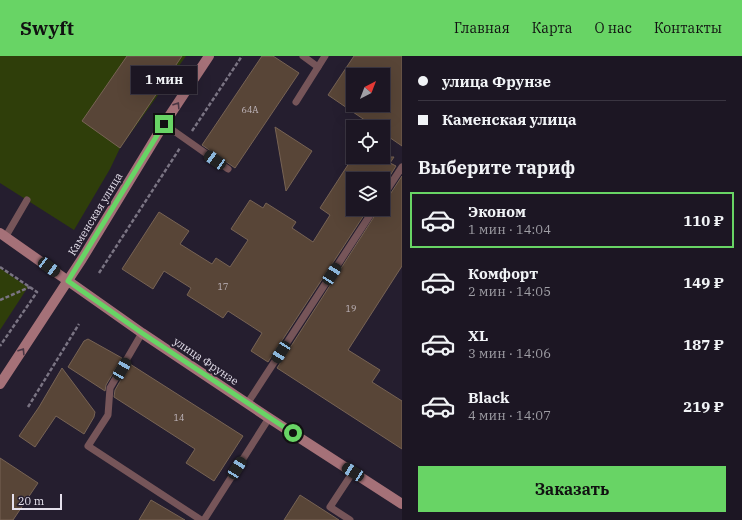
<!DOCTYPE html>
<html lang="ru">
<head>
<meta charset="utf-8">
<style>
	body { margin:0; font-family:"IBM Plex Serif",serif; background:#251f2b; color:#f1f3f6; height:100vh; display:flex; flex-direction:column; font-size:15px; white-space:nowrap }
	* { box-sizing:border-box; margin:0 }
	p { font-size:13px; color:#a09fa6 }
	.icon { flex:none; width:22px; height:22px; fill:none; stroke:currentColor; stroke-width:2; stroke-linecap:round; stroke-linejoin:round }
	.map { position:relative; flex:1; overflow:hidden }
	.side { display:flex; flex-direction:column; background:#1c1623; width:340px }
	.side>* { flex:none }
	.banner { display:grid; align-content:center; height:88px; padding:0 16px; background:#1c1623 }
	.needle { width:26px; rotate:42deg }
	.fabs { position:absolute; left:346px; top:12px; display:grid; gap:8px }
	.fabs a { display:grid; place-items:center; width:44px; height:44px; border-radius:0px; background:#1c1623; box-shadow:0 4px 16px #0002,0 0 0 1px #3a3541; font-size:20px }
	.scale { position:absolute; left:12px; bottom:10px; width:50px; box-sizing:border-box; padding-left:4px; border:2px solid #e5e0ec; border-top:0; font-size:11px; line-height:14px; white-space:nowrap; color:#e5e0ec; -webkit-text-stroke:3px #251e2f; paint-order:stroke }
	.end { position:absolute; width:18px; height:18px; margin:-9px; border:5px solid #68d465; background:#111; box-shadow:0 0 0 2px #111 }
	.from { border-radius:50% }
	.bubble { position:absolute; height:28px; border-radius:0px; background:#1c1623; box-shadow:0 4px 16px #0002,0 0 0 1px #3a3541; font-size:13px; font-weight:700; line-height:28px; text-align:center }
	.car { position:absolute; width:12px; height:24px; margin:-12px -6px; border-radius:5px; box-shadow:0 0 3px 1px #0007; background:linear-gradient(#222 24%,#8ab4d8 0 40%,#222 0 76%,#8ab4d8 0 86%,#222 0) }
	.banner b { display:flex; align-items:center; gap:14px; height:38px; font-size:15px }
	.banner b+b { border-top:1px solid #3a3541 }
	.banner i { width:10px; height:10px; background:#f1f3f6 }
	ul { padding:0; list-style:none }
	li { display:flex; align-items:center; gap:12px; height:56px; margin:0 8px 6px; padding:0 8px; border:2px solid transparent; border-radius:0px }
	li div { flex:1 }
	li b { display:block; font-size:15px }
	li em { font-style:normal; font-weight:700 }
	li.selected { border-color:#68d465 }
	li>.icon { width:36px; height:36px; stroke-width:1.5 }
	h2 { padding:0 16px; font-size:18px; line-height:48px }
	.primary-button { display:flex; gap:8px; margin-top:auto; padding:8px 16px }
	.primary-button a { flex:1; height:46px; border-radius:0px; background:#68d465; color:#111; font-size:16px; font-weight:700; line-height:46px; text-align:center }
	header { display:flex; align-items:center; gap:24px; box-sizing:border-box; height:56px; padding:0 20px; background:#68d465; color:#111 }
	header strong { font-size:19px }
	nav { display:flex; gap:22px; margin-inline-start:auto; font-size:14px }
	main { display:flex; flex:1; min-height:0 }
	.map>svg:first-child { display:block }
</style>
</head>
<body>
<header>
<strong>Swyft</strong>
<nav><a>Главная</a><a>Карта</a><a>О нас</a><a>Контакты</a></nav>
</header>
<main>
<div class="map">
<svg width="402" height="464" viewBox="0 0 402 464">
	<rect width="100%" height="100%" fill="#251e2f"/>
	<g fill="#2f3e0a">
		<path d="M0,0h186l-66,92 -10,21 -36,61 -74,-47z"/>
		<path d="M0,212l28,19 -28,43z"/>
	</g>
	<g fill="#584537" stroke="#776354" fill-rule="evenodd">
		<path d="M127,0h55l-62,92 -38,-27z"/>
		<path d="M262,0h11l26,17 -64,95 -33,-23z"/>
		<path d="M354,0h48v90l-19,-13v-6h-8l-47,-32zM353,19h30v30h-30z"/>
		<path d="M275,71l37,24 -26,40z"/>
		<path d="M353,101h41l-4,6 6,3 -13,21v-8h-30v30h15l-100,153 -17,-11 11,-18 -34,-22 -5,7 -36,-23 4,-7 -27,-17 -11,18 -31,-20 37,-57 30,19 -9,13 32,20 4,-6 14,9 18,-27 -17,-11 19,-29 13,8 3,-5 30,19 -4,6 21,14 17,-27 -10,-7z"/>
		<path d="M402,120v90l-54,84 32,20 -8,12 30,19v48l-125,-81 102,-159h4v-8l4,-2z"/>
		<path d="M88,283l34,19 -16,27 -1,6 -37,-24 16,-26z"/>
		<path d="M130,308l113,72 -29,45 -28,-18 9,-14 -81,-52 1,-7z"/>
		<path d="M62,312l33,44 -1,5 -10,17 -28,-18 -21,31 -16,-11 20,-29z"/>
		<path d="M0,402l38,25 -25,37h-13z"/>
		<path d="M300,439l39,25h-55z"/>
		<path d="M151,444l34,20h-46z"/>
	</g>
	<g fill="none" stroke-linecap="round" stroke-linejoin="round">
		<g stroke="#7a7483" stroke-width="2.5" stroke-dasharray="4 2" stroke-linecap="butt">
			<path d="M192,75l50,-75"/>
			<path d="M0,211l37,25 -37,54"/>
			<path d="M99,217l81,-125"/>
			<path d="M0,244l30,-13"/>
			<path d="M28,351l51,-83"/>
		</g>
		<g stroke="#765559" stroke-width="7">
			<path d="M303,0l15,11"/>
			<path d="M296,46l29,-46"/>
			<path d="M164,68l64,45"/>
			<path d="M383,140l19,-29"/>
			<path d="M6,180l21,-36"/>
			<path d="M142,277l-32,55 -2,27 -20,31 113,74"/>
			<path d="M247,348l127,-195"/>
			<path d="M204,464l65,-102"/>
			<path d="M350,464l-20,-13 23,-35"/>
		</g>
		<g stroke="#a57178" stroke-width="10">
			<path d="M0,177l142,100 127,85 133,86"/>
			<path d="M0,328l82,-125 82,-135 45,-68"/>
		</g>
	</g>
	<defs><path id="oneway-chevron" d="M-2-3.5L2.5 0L-2 3.5" fill="none" stroke-width="1.6" stroke-linecap="round" stroke-linejoin="round"/></defs>
	<g stroke="#4b3745">
		<use href="#oneway-chevron" transform="translate(177 49) rotate(-57)"/>
		<use href="#oneway-chevron" transform="translate(22 295) rotate(-57)"/>
	</g>
	<g fill="none" stroke-linecap="round" stroke-linejoin="round">
		<path stroke="#68d465" stroke-width="5" d="M164,68l-96,157 74,52 151,100"/>
	</g>
	<g text-anchor="middle" dominant-baseline="central" stroke-width="4" stroke-linejoin="round" paint-order="stroke">
		<g font-size="9" fill="#c2b9bf">
			<text x="250" y="53">64А</text>
			<text x="223" y="230">17</text>
			<text x="351" y="252">19</text>
			<text x="179" y="361">14</text>
		</g>
		<g font-size="11" fill="#e5e0ec" stroke="#251e2f">
			<text transform="translate(95 158) rotate(-59)">Каменская улица</text>
			<text transform="translate(206 305) rotate(34)">улица Фрунзе</text>
		</g>
	</g>
</svg>
<div class="fabs">
<a><svg class="needle" viewBox="-14 -14 28 28"><path d="M0-13l5 13h-10z" fill="#e53935"/><path d="M0 13l5-13h-10z" fill="#a09fa6"/></svg></a>
<a><svg class="icon" aria-label="locate" viewBox="0 0 24 24"><circle cx="12" cy="12" r="6"/><path d="M12 2v4M12 18v4M2 12h4M18 12h4"/></svg></a>
<a><svg class="icon" aria-label="layers" viewBox="0 0 24 24"><path d="M12 4l9 5-9 5-9-5zM3 14l9 5 9-5"/></svg></a>
</div>
<div class="scale">20 m</div>
<i class="end from" style="left:293px;top:377px"></i>
<i class="end" style="left:164px;top:68px"></i>
<div class="bubble" style="left:131px;top:10px;width:66px">1 мин</div>
<i class="car" style="left:215px;top:104px;rotate:305deg"></i>
<i class="car" style="left:49px;top:211px;rotate:127deg"></i>
<i class="car" style="left:332px;top:218px;rotate:33deg"></i>
<i class="car" style="left:281px;top:296px;rotate:213deg"></i>
<i class="car" style="left:122px;top:313px;rotate:30deg"></i>
<i class="car" style="left:237px;top:412px;rotate:32deg"></i>
<i class="car" style="left:353px;top:416px;rotate:303deg"></i>
</div>
<section class="side">
<div class="banner">
<b><i class="from"></i>улица Фрунзе</b>
<b><i></i>Каменская улица</b>
</div>
<h2>Выберите тариф</h2>
<ul>
<li class="selected"><svg class="icon" aria-label="car" viewBox="0 0 24 24"><path d="M5 17H2v-5l4-1 3-4h7l3 4 3 1v5h-3M9 17h6M6 11h13"/><circle cx="7" cy="17" r="2"/><circle cx="17" cy="17" r="2"/></svg><div><b>Эконом</b><p>1 мин · 14:04</p></div><em>110 ₽</em></li>
<li><svg class="icon" aria-label="car" viewBox="0 0 24 24"><path d="M5 17H2v-5l4-1 3-4h7l3 4 3 1v5h-3M9 17h6M6 11h13"/><circle cx="7" cy="17" r="2"/><circle cx="17" cy="17" r="2"/></svg><div><b>Комфорт</b><p>2 мин · 14:05</p></div><em>149 ₽</em></li>
<li><svg class="icon" aria-label="car" viewBox="0 0 24 24"><path d="M5 17H2v-5l4-1 3-4h7l3 4 3 1v5h-3M9 17h6M6 11h13"/><circle cx="7" cy="17" r="2"/><circle cx="17" cy="17" r="2"/></svg><div><b>XL</b><p>3 мин · 14:06</p></div><em>187 ₽</em></li>
<li><svg class="icon" aria-label="car" viewBox="0 0 24 24"><path d="M5 17H2v-5l4-1 3-4h7l3 4 3 1v5h-3M9 17h6M6 11h13"/><circle cx="7" cy="17" r="2"/><circle cx="17" cy="17" r="2"/></svg><div><b>Black</b><p>4 мин · 14:07</p></div><em>219 ₽</em></li>
</ul>
<div class="primary-button"><a>Заказать</a></div>
</section>
</main>
</body>
</html>
